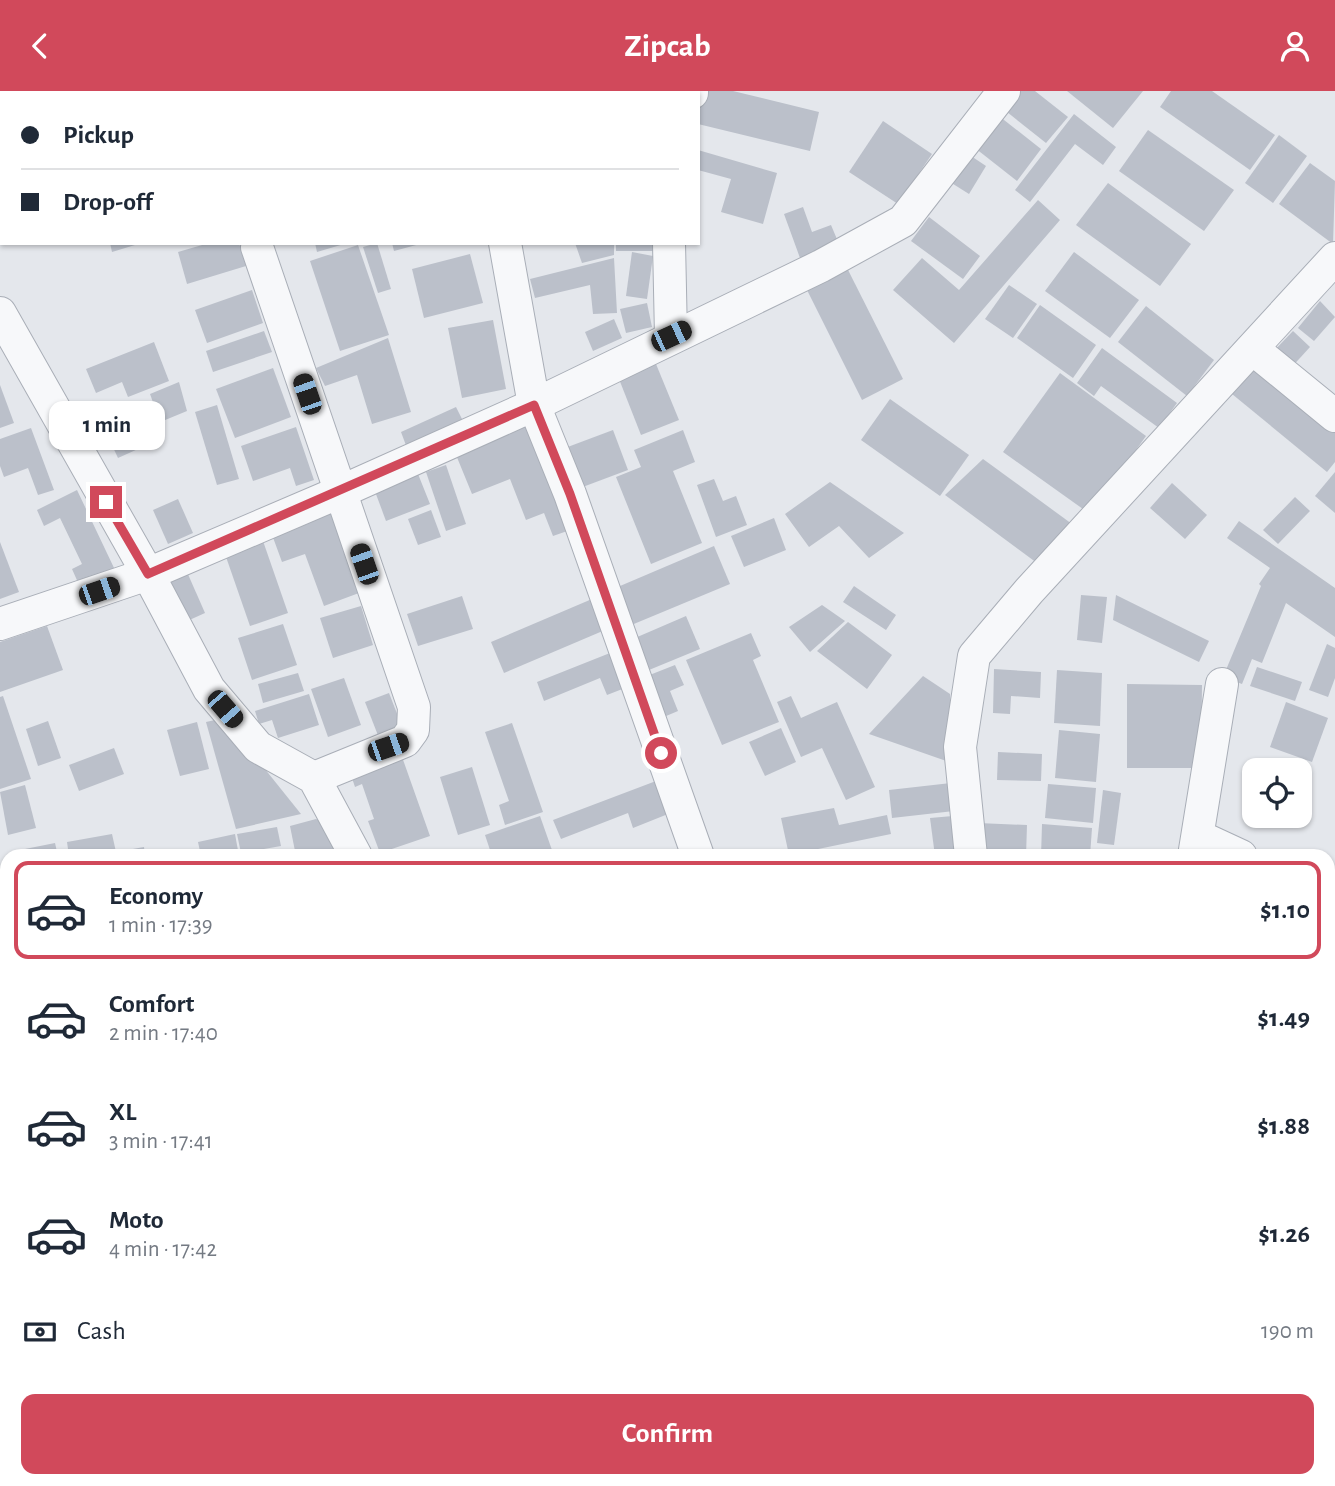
<!DOCTYPE html>
<html lang="en">
<head>
<meta charset="utf-8">
<style>
	body { margin:0; font-family:"Alegreya Sans",sans-serif; background:#f2f2f3; color:#1f2937; height:100vh; display:flex; flex-direction:column; font-size:26px; white-space:nowrap }
	* { box-sizing:border-box; margin:0 }
	p { font-size:23px; color:#747a83 }
	.icon { flex:none; width:38px; height:38px; fill:none; stroke:currentColor; stroke-width:2; stroke-linecap:round; stroke-linejoin:round }
	.map { position:relative; flex:1; overflow:hidden }
	.drawer { position:absolute; left:0px; top:758px; width:1335px; height:639px; display:flex; flex-direction:column; background:#fff; border-radius:21px 21px 0 0; box-shadow:0 2px 5px #0004 }
	.drawer>* { flex:none }
	.hud { position:absolute; left:0px; top:0px; width:700px; height:154px; box-shadow:0 2px 5px #0004; display:grid; align-content:center; height:154px; padding:0 21px; background:#fff }
	.buttons { position:absolute; left:1242px; top:667px; display:grid; gap:14px }
	.buttons a { display:grid; place-items:center; width:70px; height:70px; border-radius:14px; background:#fff; box-shadow:0 2px 5px #0004; font-size:35px }
	.end { position:absolute; width:32px; height:32px; margin:-16px; border:9px solid #d1495b; background:#fff; box-shadow:0 0 0 4px #fff }
	.from { border-radius:50% }
	.bubble { position:absolute; height:49px; border-radius:14px; background:#fff; box-shadow:0 2px 5px #0004; font-size:23px; font-weight:700; line-height:49px; text-align:center }
	.car { position:absolute; width:21px; height:42px; margin:-21px -10px; border-radius:9px; box-shadow:0 0 5px 2px #0007; background:linear-gradient(#222 24%,#8ab4d8 0 40%,#222 0 76%,#8ab4d8 0 86%,#222 0) }
	.hud b { display:flex; align-items:center; gap:24px; height:66px; font-size:26px }
	.hud b+b { border-top:2px solid #e0e1e3 }
	.hud i { width:18px; height:18px; background:#1f2937 }
	ul { padding:12px 0 0; list-style:none }
	li { display:flex; align-items:center; gap:21px; height:98px; margin:0 14px 10px; padding:0 7px; border:4px solid transparent; border-radius:14px }
	li div { flex:1 }
	li b { display:block; font-size:26px }
	li em { font-style:normal; font-weight:700 }
	li.on { border-color:#d1495b }
	li>.icon { width:63px; height:63px; stroke-width:1.5 }
	.pay { display:flex; align-items:center; gap:18px; height:77px; padding:0 21px; font-size:26px }
	.pay p { margin-inline-start:auto }
	.action { display:flex; gap:14px; margin-top:auto; padding:14px 21px }
	.action a { flex:1; height:80px; border-radius:14px; background:#d1495b; color:#fff; font-size:28px; font-weight:700; line-height:80px; text-align:center }
	header { display:flex; justify-content:space-between; align-items:center; height:91px; padding:0 21px; background:#d1495b; color:#fff; font-size:32px; font-weight:700 }
	.map>svg:first-child { display:block }
</style>
</head>
<body>
<header><svg class="icon" aria-label="back" viewBox="0 0 24 24"><path d="M15 5l-7 7 7 7"/></svg>Zipcab<svg class="icon" aria-label="person" viewBox="0 0 24 24"><circle cx="12" cy="8" r="4"/><path d="M4 21q1-7 8-7t8 7"/></svg></header>
<div class="map">
<svg width="1335" height="1395" viewBox="0 0 1335 1395">
	<rect width="100%" height="100%" fill="#e4e7ec"/>
	<g fill="#bbc0ca">
		<path d="M700,0h33l86,21 -9,39 -112,-27z"/>
		<path d="M1015,0h20l33,26 -22,26 -44,-35z"/>
		<path d="M1067,0h76l-30,37z"/>
		<path d="M1171,0h41l63,44 -25,35 -90,-63z"/>
		<path d="M1074,23l42,33 -13,18 -28,-21 -45,58 -15,-12z"/>
		<path d="M999,25l42,33 -24,32 -42,-33z"/>
		<path d="M883,30l49,33 -34,50 -49,-32z"/>
		<path d="M1148,39l86,60 -30,41 -85,-60z"/>
		<path d="M1279,44l28,21 -34,47 -28,-20z"/>
		<path d="M698,59l79,23 -14,51 -42,-12 10,-33 -33,-9z"/>
		<path d="M968,63l18,12 -17,28 -19,-12z"/>
		<path d="M1310,72l25,18 -2,63 -54,-40z"/>
		<path d="M1108,92l83,61 -31,42 -84,-61z"/>
		<path d="M1038,109l22,20 -106,123 -61,-53 29,-32 37,32z"/>
		<path d="M803,116l9,25 19,-7 8,19 -39,14 -16,-44z"/>
		<path d="M929,126l51,39 -17,23 -52,-38z"/>
		<path d="M110,152h24l1,2 -23,7z"/>
		<path d="M209,152h30l7,23 -59,18 -9,-32z"/>
		<path d="M315,152h29v1l-27,8z"/>
		<path d="M377,152l14,46 -13,4 -15,-46z"/>
		<path d="M392,152h28v1l-26,7z"/>
		<path d="M575,152h39v12l-32,8z"/>
		<rect x="616" y="152" width="39" height="8"/>
		<path d="M358,154l31,90 -49,16 -30,-90z"/>
		<path d="M632,161l21,4 -6,43 -21,-3z"/>
		<path d="M1074,161l65,48 -29,38 -65,-47z"/>
		<path d="M470,163l13,49 -59,15 -12,-49z"/>
		<path d="M614,167l3,55 -24,1 -3,-29 -55,13 -5,-19z"/>
		<path d="M844,171l59,117 -41,21 -59,-118z"/>
		<path d="M1009,194l28,19 -24,34 -28,-19z"/>
		<path d="M252,199l11,33 -56,20 -12,-33z"/>
		<path d="M1320,210l15,16 -21,24 -16,-13z"/>
		<path d="M647,212l5,24 -26,6 -6,-24z"/>
		<path d="M1040,214l56,40 -23,33 -56,-40z"/>
		<path d="M1146,215l68,54 -27,36 -69,-54z"/>
		<path d="M614,228l8,19 -29,13 -8,-19z"/>
		<path d="M493,229l13,69 -44,9 -14,-70z"/>
		<path d="M264,240l8,21 -59,20 -7,-21z"/>
		<path d="M1293,240l17,16 -21,23 -18,-16z"/>
		<path d="M388,247l23,74 -39,12 -15,-49 -32,11 -9,-18z"/>
		<path d="M154,251l15,39 -41,16 -6,-15 -26,11 -10,-24z"/>
		<path d="M1102,257l75,55 -18,25 -58,-42 -7,10 -17,-13z"/>
		<path d="M1259,271l76,62v38l-8,10 -95,-78z"/>
		<path d="M656,273l23,56 -38,15 -22,-56z"/>
		<path d="M273,277l18,49 -56,21 -19,-49z"/>
		<path d="M1060,282l86,63 -56,78 -87,-62z"/>
		<path d="M179,291l8,29 -46,19 -8,-17 21,-8 -4,-11z"/>
		<path d="M0,294l14,38 -14,5z"/>
		<path d="M890,308l79,56 -29,41 -79,-56z"/>
		<path d="M217,314l22,74 -22,6 -22,-73z"/>
		<path d="M456,316l7,14 -56,27 -6,-16z"/>
		<path d="M124,325l9,20 19,-9 6,13 -40,18 -15,-32z"/>
		<path d="M529,329l44,109 -20,7 -9,-23 -18,7 -16,-41 -38,15 -18,-44z"/>
		<path d="M296,336l18,53 -18,6 -6,-18 -37,13 -12,-35z"/>
		<path d="M31,337l23,62 -16,5 -10,-27 -24,9 -4,-11v-27z"/>
		<path d="M613,339l15,40 -48,18 -15,-40z"/>
		<path d="M683,339l12,32 -22,9 29,72 -51,21 -35,-87 25,-10 -7,-17z"/>
		<path d="M983,368l89,65 -31,42 -96,-71z"/>
		<path d="M446,374l20,59 -20,7 -20,-59z"/>
		<path d="M416,378l14,35 -44,17 -13,-35z"/>
		<path d="M1335,381v41l-20,-17z"/>
		<path d="M714,388l9,22 13,-5 11,29 -31,12 -19,-52z"/>
		<path d="M830,391l74,51 -35,25 -30,-32 -30,21 -24,-33z"/>
		<path d="M1172,392l35,32 -22,24 -35,-31z"/>
		<path d="M77,399l38,80 -35,17 -8,-18 10,-5 -22,-46 -16,8 -7,-16z"/>
		<path d="M1295,406l15,14 -32,33 -15,-14z"/>
		<path d="M178,408l15,34 -25,11 -15,-34z"/>
		<path d="M431,419l10,27 -23,8 -10,-26z"/>
		<path d="M330,420l29,82 -35,13 -19,-52 -23,8 -11,-30z"/>
		<path d="M774,427l12,32 -42,17 -13,-31z"/>
		<path d="M1239,430l96,67v49l-49,-34 -24,60 -10,-4 -10,25 -19,-7 38,-91 -2,-2 11,-16 -43,-30z"/>
		<path d="M263,450l25,72 -38,13 -25,-72z"/>
		<path d="M0,451l19,50 -19,7z"/>
		<path d="M714,455l16,38 -101,42 -16,-37z"/>
		<path d="M187,481l18,41 -20,9 -18,-41z"/>
		<path d="M854,495l42,29 -10,15 -43,-28z"/>
		<path d="M1081,504l26,2 -5,46 -25,-3z"/>
		<path d="M1116,504l93,46 -10,21 -86,-42z"/>
		<path d="M462,505l11,33 -55,17 -11,-32z"/>
		<path d="M592,508l13,31 -101,43 -13,-31z"/>
		<path d="M822,514l23,16 -35,31 -21,-25z"/>
		<path d="M361,515l12,39 -40,13 -13,-40z"/>
		<path d="M686,525l14,33 -51,21 -14,-32z"/>
		<path d="M848,531l44,33 -25,34 -50,-38z"/>
		<path d="M283,533l14,41 -45,15 -14,-42z"/>
		<path d="M47,535l16,44 -63,22v-50z"/>
		<path d="M751,542l10,23 -8,4 26,62 -57,23 -36,-85z"/>
		<path d="M1327,553l8,4v30l-7,19 -19,-7z"/>
		<path d="M610,562l15,35 -18,7 -7,-17 -56,23 -7,-19z"/>
		<path d="M675,574l9,20 -14,6 8,20 -19,8 -17,-41z"/>
		<path d="M1257,576l45,15 -7,19 -45,-15z"/>
		<path d="M994,578l47,3 -1,26 -29,-2 -1,18 -17,-1z"/>
		<path d="M1057,579l45,3 -2,53 -46,-3z"/>
		<path d="M298,582l6,18 -41,12 -5,-19z"/>
		<path d="M923,585l27,18 2,69 -83,-29z"/>
		<path d="M344,587l17,47 -33,12 -17,-48z"/>
		<path d="M1127,593l75,1 -1,83h-74z"/>
		<path d="M389,602l14,36 -24,9 -14,-36z"/>
		<path d="M309,603l10,31 -41,13 -6,-18 -13,4 -4,-13z"/>
		<path d="M3,605l28,83 -31,10v-92z"/>
		<path d="M791,605l10,22 36,-16 38,85 -29,13 -24,-52 -21,9 -24,-55z"/>
		<path d="M1286,611l42,16 -16,44 -42,-15z"/>
		<path d="M224,627l77,96 -65,15 -30,-107z"/>
		<path d="M48,630l13,37 -23,8 -12,-37z"/>
		<path d="M197,631l12,47 -29,7 -13,-46z"/>
		<path d="M512,632l31,89 -38,13 -6,-20 10,-4 -24,-69z"/>
		<path d="M781,637l15,34 -31,14 -16,-34z"/>
		<path d="M1059,639l41,4 -4,48 -41,-4z"/>
		<path d="M114,657l10,26 -45,17 -10,-26z"/>
		<path d="M998,661l44,2 -1,27 -44,-1z"/>
		<path d="M401,663l29,82 -50,17 -12,-32 6,-2 -12,-35 -7,3 -5,-15z"/>
		<path d="M472,676l18,58 -32,10 -18,-58z"/>
		<path d="M656,690l12,33 -35,14 -5,-15 -67,26 -8,-19z"/>
		<path d="M951,692l3,28 -62,7 -3,-28z"/>
		<path d="M1048,693l48,4 -3,35 -48,-5z"/>
		<path d="M25,694l11,43 -28,7 -8,-43z"/>
		<path d="M1103,699l18,3 -7,52 -17,-2z"/>
		<path d="M834,717l5,17 48,-10 4,19 -102,21 -8,-37z"/>
		<path d="M540,725l13,37 -61,3 -7,-21z"/>
		<path d="M953,725l4,40h-22l-5,-38z"/>
		<path d="M316,728l18,8 7,29h-45l-6,-30z"/>
		<path d="M978,732l49,2 -1,31h-49z"/>
		<path d="M1042,733l50,4 -2,28h-49z"/>
		<path d="M277,736l4,19 -40,7 -4,-19z"/>
		<path d="M112,743l4,18 28,-5 1,9h-76l-2,-14z"/>
		<path d="M235,743l4,22h-38l-3,-14z"/>
		<path d="M55,752l3,13h-42l-1,-5z"/>
		<path d="M0,896l7,24v55l-7,2z"/>
		<path d="M1328,945l7,3v90l-7,15z"/>
		<path d="M7,1010v112l-7,1v-112z"/>
		<path d="M1328,1100l7,3v11l-7,15z"/>
		<path d="M7,1127v15l-7,2v-15z"/>
		<path d="M7,1186v20l-7,2v-20z"/>
		<path d="M1328,1274l7,3v35l-7,-3z"/>
		<path d="M7,1304v26l-7,1v-26z"/>
		<path d="M7,1376v14h15l1,5h-23v-18z"/>
		<path d="M277,1390h74l2,5h-75z"/>
		<path d="M362,1390h70l1,5h-70z"/>
		<path d="M464,1390h36l-35,5z"/>
		<path d="M572,1390h21l1,5h-21z"/>
		<path d="M638,1390h37l1,5h-37z"/>
		<path d="M782,1390l1,5h-36l-1,-2z"/>
		<path d="M808,1390h45l1,5h-46z"/>
		<path d="M871,1390h41l1,5h-41z"/>
		<path d="M984,1390h27l1,5h-27z"/>
	</g>
	<g fill="none" stroke-linecap="round" stroke-linejoin="round">
		<g stroke="#a9aeb7" stroke-width="34">
			<g id="minor">
				<path d="M478,0v2"/>
				<path d="M692,2v-2"/>
				<path d="M505,152l29,162 36,89 128,362"/>
				<path d="M669,152l2,93"/>
				<path d="M257,156l157,460 -1,23 -8,11 -91,37"/>
				<path d="M0,222l148,261 61,115 49,58 56,31 42,78"/>
				<path d="M1253,258l82,67"/>
				<path d="M0,533l148,-50 192,-82 194,-87 287,-139 82,-45 101,-130"/>
				<path d="M1200,746l41,19"/>
				<path d="M971,765l-11,-109 14,-91 55,-65 306,-333"/>
				<path d="M1194,765l28,-172"/>
				<path d="M1328,804l7,3"/>
				<path d="M0,843l7,29"/>
				<path d="M0,998l7,-2"/>
				<path d="M1328,1084l7,3"/>
				<path d="M0,1280l7,-2"/>
				<path d="M554,1390l1,5"/>
				<path d="M796,1390l1,5"/>
				<path d="M1027,1390l1,5"/>
				<path d="M178,1395l17,-5"/>
			</g>
		</g>
		<use href="#minor" stroke="#f7f8fa" stroke-width="32"/>
	</g>
	<g fill="none" stroke-linecap="round" stroke-linejoin="round">
		<path stroke="#d1495b" stroke-width="9" d="M106,411l42,72 386,-169 36,89 91,259"/>
	</g>
</svg>
<div class="buttons">
<a><svg class="icon" aria-label="locate" viewBox="0 0 24 24"><circle cx="12" cy="12" r="6"/><path d="M12 2v4M12 18v4M2 12h4M18 12h4"/></svg></a>
</div>
<i class="end from" style="left:661px;top:662px"></i>
<i class="end" style="left:106px;top:411px"></i>
<div class="bubble" style="left:49px;top:310px;width:116px">1 min</div>
<i class="car" style="left:671px;top:245px;rotate:65deg"></i>
<i class="car" style="left:307px;top:303px;rotate:341deg"></i>
<i class="car" style="left:364px;top:473px;rotate:341deg"></i>
<i class="car" style="left:99px;top:500px;rotate:71deg"></i>
<i class="car" style="left:225px;top:618px;rotate:139deg"></i>
<i class="car" style="left:388px;top:656px;rotate:71deg"></i>
<div class="hud">
<b><i class="from"></i>Pickup</b>
<b><i></i>Drop-off</b>
</div>
<section class="drawer">
<ul>
<li class="on"><svg class="icon" aria-label="car" viewBox="0 0 24 24"><path d="M5 17H2v-5l4-1 3-4h7l3 4 3 1v5h-3M9 17h6M6 11h13"/><circle cx="7" cy="17" r="2"/><circle cx="17" cy="17" r="2"/></svg><div><b>Economy</b><p>1 min · 17:39</p></div><em>$1.10</em></li>
<li><svg class="icon" aria-label="car" viewBox="0 0 24 24"><path d="M5 17H2v-5l4-1 3-4h7l3 4 3 1v5h-3M9 17h6M6 11h13"/><circle cx="7" cy="17" r="2"/><circle cx="17" cy="17" r="2"/></svg><div><b>Comfort</b><p>2 min · 17:40</p></div><em>$1.49</em></li>
<li><svg class="icon" aria-label="car" viewBox="0 0 24 24"><path d="M5 17H2v-5l4-1 3-4h7l3 4 3 1v5h-3M9 17h6M6 11h13"/><circle cx="7" cy="17" r="2"/><circle cx="17" cy="17" r="2"/></svg><div><b>XL</b><p>3 min · 17:41</p></div><em>$1.88</em></li>
<li><svg class="icon" aria-label="car" viewBox="0 0 24 24"><path d="M5 17H2v-5l4-1 3-4h7l3 4 3 1v5h-3M9 17h6M6 11h13"/><circle cx="7" cy="17" r="2"/><circle cx="17" cy="17" r="2"/></svg><div><b>Moto</b><p>4 min · 17:42</p></div><em>$1.26</em></li>
</ul>
<div class="pay"><svg class="icon" aria-label="cash" viewBox="0 0 24 24"><path d="M3 7h18v10H3z"/><circle cx="12" cy="12" r="2"/></svg>Cash<p>190 m</p></div>
<div class="action"><a>Confirm</a></div>
</section>
</div>
</body>
</html>
